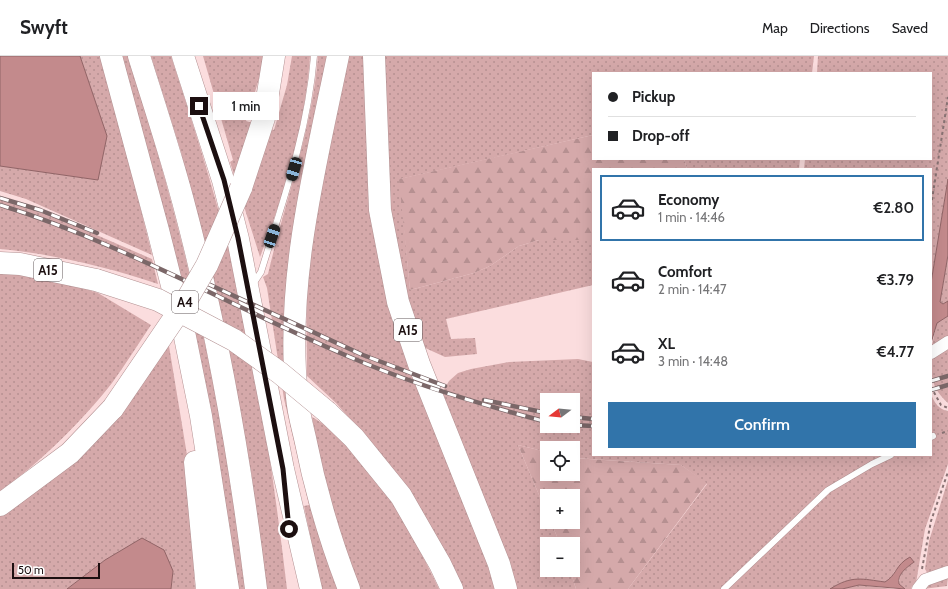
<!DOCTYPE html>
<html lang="en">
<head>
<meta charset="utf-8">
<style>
	body { margin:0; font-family:Cabin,sans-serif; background:#f2f2f2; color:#202124; height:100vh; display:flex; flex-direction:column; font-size:15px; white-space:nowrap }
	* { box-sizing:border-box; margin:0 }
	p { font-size:13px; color:#757577 }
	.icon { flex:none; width:22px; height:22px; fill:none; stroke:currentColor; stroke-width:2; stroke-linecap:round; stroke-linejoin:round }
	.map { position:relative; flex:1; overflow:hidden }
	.side { position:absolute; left:592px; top:112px; width:340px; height:288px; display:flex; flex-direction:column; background:#fff; border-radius:0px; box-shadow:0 4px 16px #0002 }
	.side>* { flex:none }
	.hud { position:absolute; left:592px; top:16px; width:340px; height:88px; border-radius:0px; box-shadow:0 4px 16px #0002; display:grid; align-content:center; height:88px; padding:0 16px; background:#fff }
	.needle { width:26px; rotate:254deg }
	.controls { position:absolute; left:540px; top:337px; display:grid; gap:8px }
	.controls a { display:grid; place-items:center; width:40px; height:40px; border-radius:0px; background:#fff; box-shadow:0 4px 16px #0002; font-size:20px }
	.scale { position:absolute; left:12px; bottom:10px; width:88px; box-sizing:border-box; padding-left:4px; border:2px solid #1c0f10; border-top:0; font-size:11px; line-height:14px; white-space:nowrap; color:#1c0f10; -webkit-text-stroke:3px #fff; paint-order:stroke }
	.end { position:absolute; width:18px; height:18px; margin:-9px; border:5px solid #1c0f10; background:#fff; box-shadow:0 0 0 2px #fff }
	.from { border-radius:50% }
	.bubble { position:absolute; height:28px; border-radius:0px; background:#fff; box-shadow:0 4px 16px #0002; font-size:13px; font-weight:600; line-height:28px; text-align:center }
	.car { position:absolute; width:12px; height:24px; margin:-12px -6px; border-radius:5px; box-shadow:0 0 3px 1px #0007; background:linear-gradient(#222 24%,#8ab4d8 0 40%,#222 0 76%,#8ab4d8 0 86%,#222 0) }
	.hud b { display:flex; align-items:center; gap:14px; height:38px; font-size:15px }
	.hud b+b { border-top:1px solid #e0e0e0 }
	.hud i { width:10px; height:10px; background:#202124 }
	ul { padding:7px 0 0; list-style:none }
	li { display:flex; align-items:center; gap:12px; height:66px; margin:0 8px 6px; padding:0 8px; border:2px solid transparent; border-radius:0px }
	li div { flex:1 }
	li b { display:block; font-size:15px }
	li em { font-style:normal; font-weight:600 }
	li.on { border-color:#3174aa }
	li>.icon { width:36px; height:36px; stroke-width:1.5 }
	.action { display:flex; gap:8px; margin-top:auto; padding:8px 16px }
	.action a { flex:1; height:46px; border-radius:0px; background:#3174aa; color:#fff; font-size:16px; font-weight:600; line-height:46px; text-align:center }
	header { display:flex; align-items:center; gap:24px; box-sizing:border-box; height:56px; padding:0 20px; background:#fff; border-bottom:1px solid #e0e0e0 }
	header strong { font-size:19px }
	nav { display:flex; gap:22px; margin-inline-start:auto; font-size:14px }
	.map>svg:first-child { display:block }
</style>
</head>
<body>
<header>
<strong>Swyft</strong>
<nav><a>Map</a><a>Directions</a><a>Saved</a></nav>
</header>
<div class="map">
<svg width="948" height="533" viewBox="0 0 948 533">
	<defs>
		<pattern id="grass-dots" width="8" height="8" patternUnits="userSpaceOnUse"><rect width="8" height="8" fill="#d5a9aa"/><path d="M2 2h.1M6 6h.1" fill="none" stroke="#b69091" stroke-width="1.8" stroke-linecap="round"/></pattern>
		<pattern id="forest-firs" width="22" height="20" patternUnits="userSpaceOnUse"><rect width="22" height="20" fill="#d5a9aa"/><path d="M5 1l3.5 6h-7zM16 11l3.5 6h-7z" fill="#b69091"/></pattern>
	</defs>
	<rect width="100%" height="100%" fill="#fbddde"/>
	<g fill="url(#grass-dots)" fill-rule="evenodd">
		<path d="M0,0h101l7,20 44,179 -126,-56 -26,-8z"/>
		<path d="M118,0h12c18,64 37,127 53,192 28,112 49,227 63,341h-13z"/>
		<path d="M151,0h20c22,68 44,136 61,206 26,108 42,217 55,327h-20l-16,-118 -70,-319z"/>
		<path d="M203,0h63l-20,65 28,9 13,-45 5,-29h18c-5,70 -25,136 -50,201l-30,-95 3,-2z"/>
		<path d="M318,0h16l-42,291 53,242h-24l-17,-83 5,-1 -25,-106 -17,-111 -4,-11 5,-3c17,-73 44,-143 50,-218z"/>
		<path d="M349,0h20l10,174 121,359h-40l-92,-149 -32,-37 -29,-27c0,-35 -2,-71 2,-106 8,-72 26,-143 40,-214z"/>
		<path d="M383,0h431l-2,17h-219v62l-193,44 10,111 64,-17 16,-7 29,-20 20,-6h54v45l-147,34 5,20 24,-1 2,16 -32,3 -24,-11c-5,-19 -12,-37 -16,-56 -19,-76 -20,-156 -22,-234z"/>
		<path d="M818,0h130v123l-17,104v-114h-127l1,-10h126v-86h-114z"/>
		<path d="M684,103h116l-1,10h-112z"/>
		<path d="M0,142l48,16 104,45 6,25c-51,-17 -104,-30 -158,-35z"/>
		<path d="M948,199v46l-5,3 -3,-2z"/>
		<path d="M0,216l53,7 45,14 53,32c-13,19 -25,39 -39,58 -30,38 -72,80 -112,108z"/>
		<path d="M948,260v23l-17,10 6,-26z"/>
		<path d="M168,284l20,121 7,128h-24l2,-18 -68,-11 -38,29h-67v-74z"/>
		<path d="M948,291v56c-16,-14 -17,-25 -17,-46z"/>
		<path d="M578,303l15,3v93h338v-61c3,8 8,16 17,17v53l-23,65 -9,54 -4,3 -1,3h-6l-6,-5 2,-12 13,-10 -4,-5 -16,15 -3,7 -6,4c-22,-4 -34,-7 -55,6h-202l79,-105 -26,-19 -106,-7h-2v-10h-26v4l-29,-7 29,69v8h4l9,22h-13v26h23l6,19h-62l-75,-191 10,-17 9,-8 13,-4 38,-7zM547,344h26v26h-26z"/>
		<path d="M312,361c55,31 100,116 127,172h-80c-20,-57 -37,-113 -47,-172z"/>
		<path d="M948,424v89l-19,7 -4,-7 4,-28z"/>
		<path d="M948,521l-1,9 -24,3v-2z"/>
		<path d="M859,529l35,4h-52z"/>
	</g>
	<g fill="url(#forest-firs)">
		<path d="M593,79v24h91l3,10h-94v71h-54l-20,6 -29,20 -16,7 -64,17 -11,-111z"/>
		<path d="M518,389l29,7v22h26v-16l108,7 26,18 -79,106h-52l-6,-19h3v-26h-13l-9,-22h22v-26h-26v18z"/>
	</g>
	<g fill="#c38a8c" stroke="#916567">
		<path d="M0,0h80l27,80 -9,44 -98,-14z"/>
		<path d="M948,123v76l-8,47 3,2 5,-3v15l-11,7 -6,20v-60z"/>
		<path d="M142,482l22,12 9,21 -2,18h-104l38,-29z"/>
		<path d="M910,501l4,5c-8,6 -17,12 -15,22l6,5 -46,-4 -17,4h-12c22,-14 32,-10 55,-7 12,-7 10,-17 25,-25z"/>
	</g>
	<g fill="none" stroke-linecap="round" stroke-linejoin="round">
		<g stroke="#b39192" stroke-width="7">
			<g id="lane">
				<path d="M253,228l8,-12c22,-71 47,-141 53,-216"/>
				<path d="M931,381l2,-1"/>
				<path d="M724,533l104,-99 44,-26 19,-9"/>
			</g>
		</g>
		<g stroke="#b39192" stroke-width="13">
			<g id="street">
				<path d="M931,297l17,-11"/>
				<path d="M918,533l7,-9 23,-8"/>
			</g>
		</g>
		<g stroke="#b39192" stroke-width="23">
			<g id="highway">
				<path d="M111,0l47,174 27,107 16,79 27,173"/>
				<path d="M139,0c15,48 31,96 44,145 34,127 57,257 73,388"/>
				<path d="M183,0l40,124 15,59 45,230 28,120"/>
				<path d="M338,0c-23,111 -53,226 -41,341 1,14 5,28 8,41 10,51 25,102 44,151"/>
				<path d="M374,0l6,154 18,92 21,62 80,200 7,25"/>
				<path d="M241,132l23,-70 10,-62"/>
				<path d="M0,207l20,1 76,16"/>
				<path d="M327,356l27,26 47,58 39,68 12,25"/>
				<path d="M195,406l12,127"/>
				<path d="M0,449l70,-52 43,-45"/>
			</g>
		</g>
		<g stroke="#897374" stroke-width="2" stroke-dasharray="3 3" stroke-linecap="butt">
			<path d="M931,150l17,-109"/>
			<path d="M931,331l10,18 7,3"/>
			<path d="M942,377l6,-2"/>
			<path d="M922,513l9,-48 17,-49"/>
		</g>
		<use href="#lane" stroke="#fff" stroke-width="6"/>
		<use href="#street" stroke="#fff" stroke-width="12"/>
		<use href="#highway" stroke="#fff" stroke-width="22"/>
		<g stroke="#7b6768" stroke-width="4.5">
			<g id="rail">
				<path d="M0,142l40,12 57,23"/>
				<path d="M0,149c125,39 237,105 357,155 61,26 126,45 190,62"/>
				<path d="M206,227l157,72 82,31"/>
				<path d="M931,325l17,-5"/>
				<path d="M931,334l17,-5"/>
				<path d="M484,344l63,13"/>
				<path d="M573,361l20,2"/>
				<path d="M573,369l20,1"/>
			</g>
		</g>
		<use href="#rail" stroke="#fff" stroke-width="3" stroke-dasharray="9" stroke-linecap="butt"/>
		<g stroke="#b39192" stroke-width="23" stroke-linecap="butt">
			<g id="highway-bridge">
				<path d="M96,224l62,20 76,40 46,33 47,39"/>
				<path d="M113,352l73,-107 21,-36 34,-77"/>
			</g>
		</g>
		<use href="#highway-bridge" stroke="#fff" stroke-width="22"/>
	</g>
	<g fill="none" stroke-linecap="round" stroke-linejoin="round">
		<path stroke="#1c0f10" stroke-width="5" d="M199,50l25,74 14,58 45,231 6,60"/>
	</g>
	<g text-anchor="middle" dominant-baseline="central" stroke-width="4" stroke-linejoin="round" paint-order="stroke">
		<g fill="#fff" stroke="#605758" stroke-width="1">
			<rect x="34" y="203" width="28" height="22" rx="3"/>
			<rect x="172" y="235" width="26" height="22" rx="3"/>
			<rect x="394" y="263" width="28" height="22" rx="3"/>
		</g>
		<g font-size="13" font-weight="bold" fill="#1c0f10">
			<text x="48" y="214">A15</text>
			<text x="185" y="246">A4</text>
			<text x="408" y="274">A15</text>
		</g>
	</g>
</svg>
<div class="controls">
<a><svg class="needle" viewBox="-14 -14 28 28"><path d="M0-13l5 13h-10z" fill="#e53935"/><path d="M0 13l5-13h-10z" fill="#757577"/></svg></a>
<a><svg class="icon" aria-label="locate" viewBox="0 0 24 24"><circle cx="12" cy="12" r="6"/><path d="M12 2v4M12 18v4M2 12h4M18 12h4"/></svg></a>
<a>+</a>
<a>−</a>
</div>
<div class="scale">50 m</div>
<i class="end from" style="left:289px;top:473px"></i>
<i class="end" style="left:199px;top:50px"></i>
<div class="bubble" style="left:213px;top:36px;width:66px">1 min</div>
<i class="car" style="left:294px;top:113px;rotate:196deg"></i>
<i class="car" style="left:272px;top:180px;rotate:19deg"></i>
<div class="hud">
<b><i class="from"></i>Pickup</b>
<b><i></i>Drop-off</b>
</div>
<section class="side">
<ul>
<li class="on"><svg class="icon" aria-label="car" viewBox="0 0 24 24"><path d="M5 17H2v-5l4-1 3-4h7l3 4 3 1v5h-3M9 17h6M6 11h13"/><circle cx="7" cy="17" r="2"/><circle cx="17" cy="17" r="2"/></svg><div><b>Economy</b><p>1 min · 14:46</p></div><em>€2.80</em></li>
<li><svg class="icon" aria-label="car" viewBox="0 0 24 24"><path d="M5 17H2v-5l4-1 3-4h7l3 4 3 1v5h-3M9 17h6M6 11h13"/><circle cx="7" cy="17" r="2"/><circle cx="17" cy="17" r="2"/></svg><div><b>Comfort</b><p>2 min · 14:47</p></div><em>€3.79</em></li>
<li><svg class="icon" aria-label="car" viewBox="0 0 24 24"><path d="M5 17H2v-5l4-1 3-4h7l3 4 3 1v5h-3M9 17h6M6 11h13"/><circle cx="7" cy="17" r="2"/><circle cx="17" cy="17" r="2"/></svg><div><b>XL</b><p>3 min · 14:48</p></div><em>€4.77</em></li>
</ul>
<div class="action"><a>Confirm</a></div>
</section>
</div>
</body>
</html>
